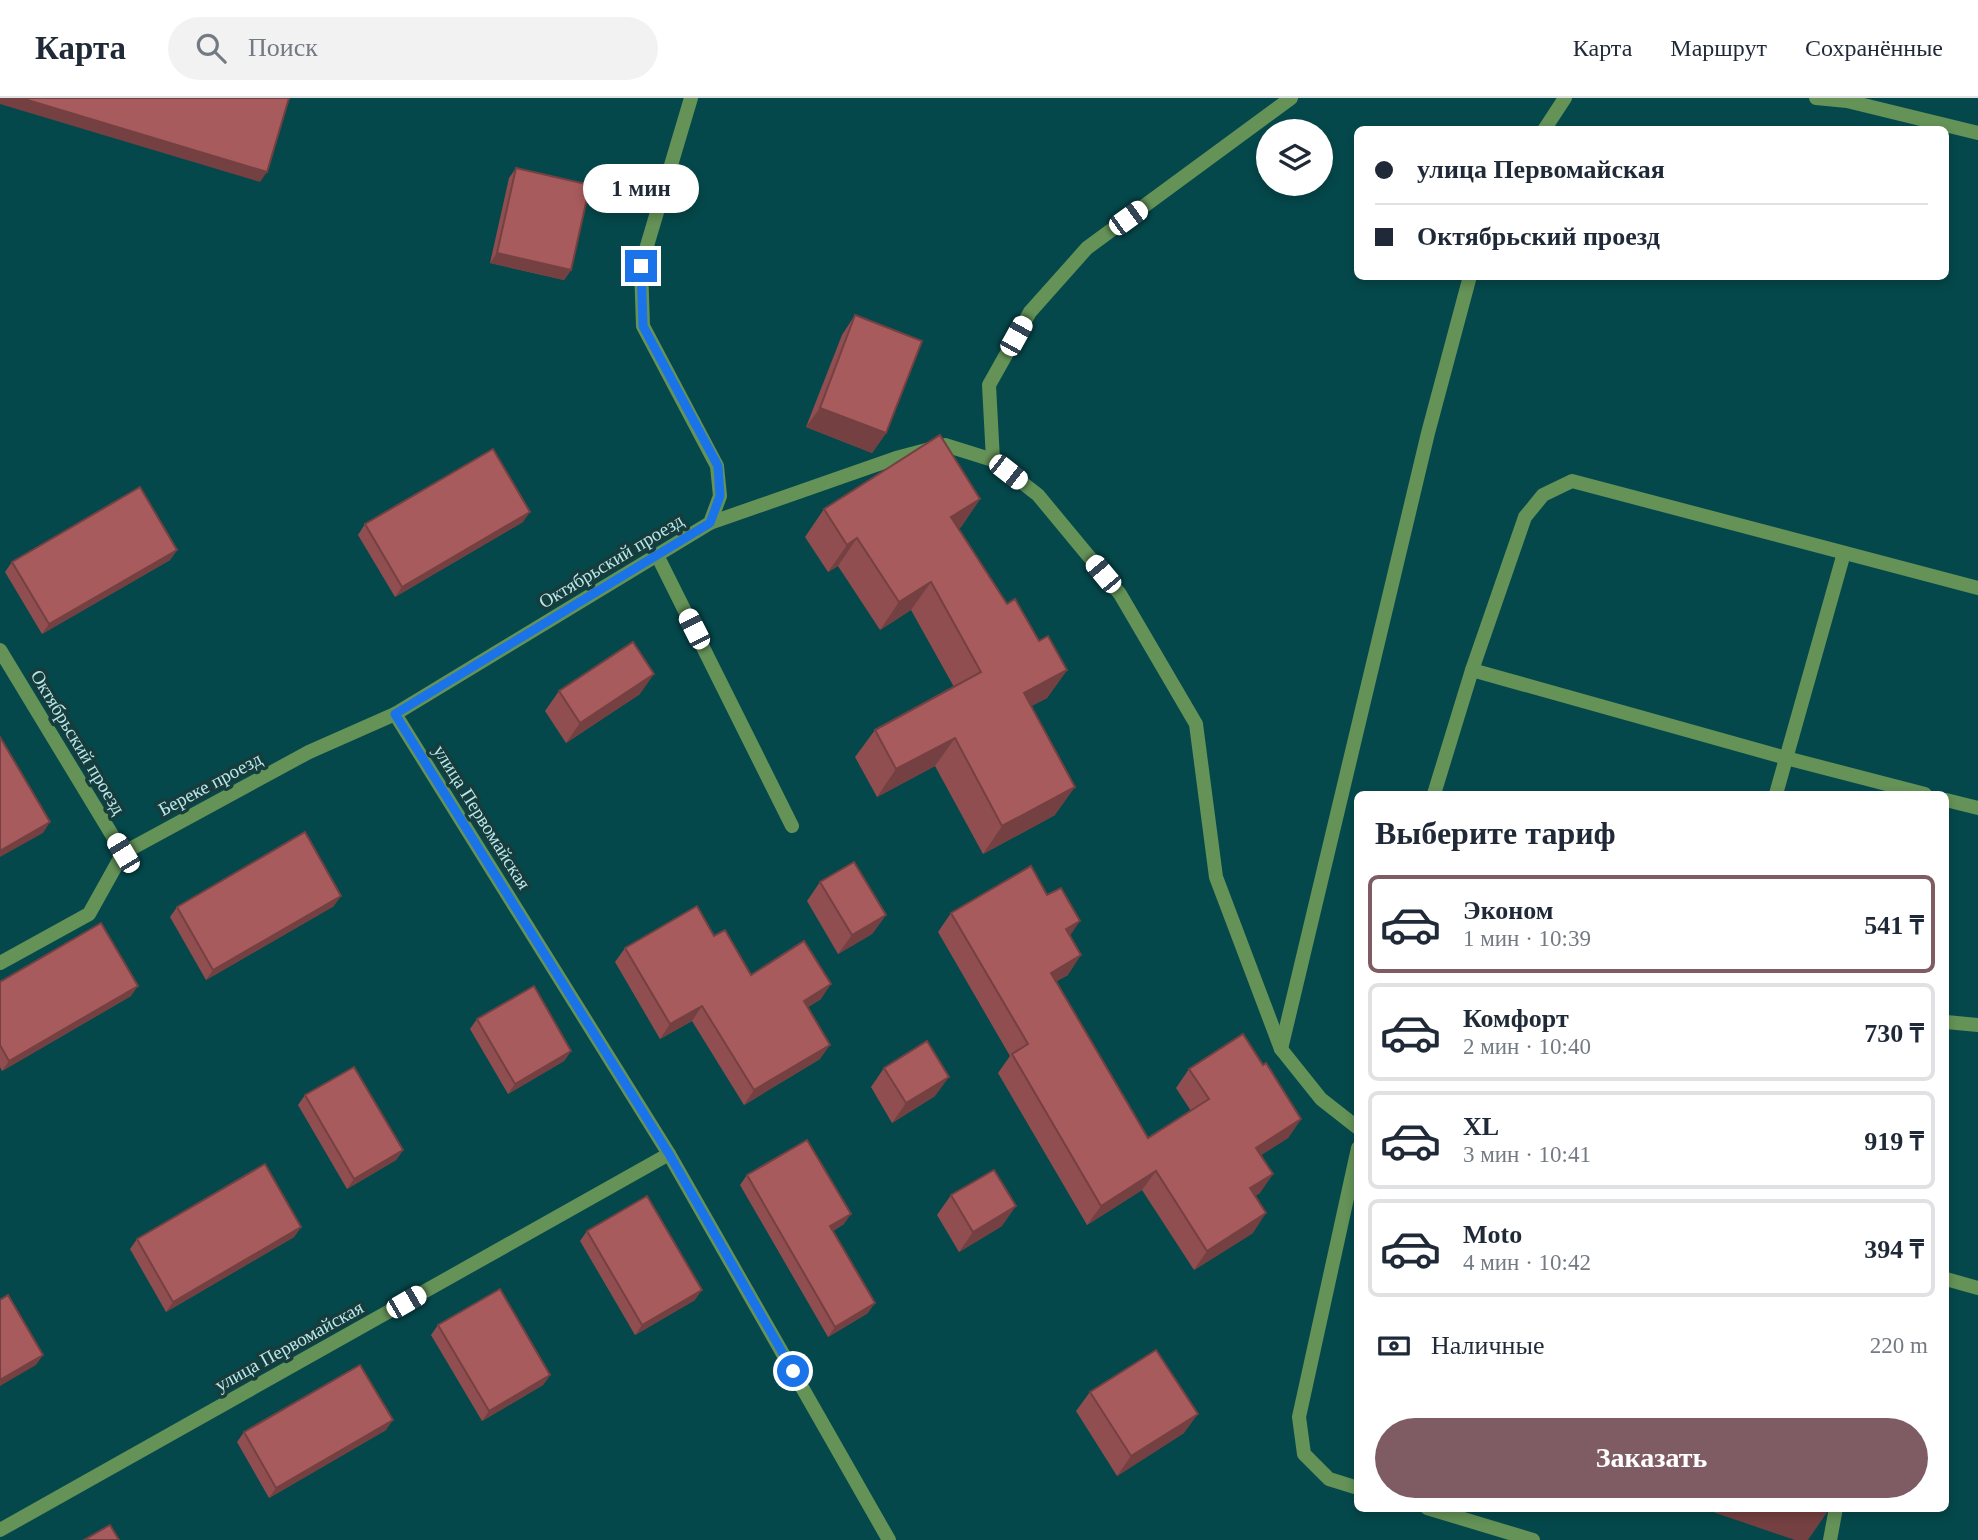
<!DOCTYPE html>
<html lang="ru">
<head>
<meta charset="utf-8">
<style>
	body { margin:0; font-family:Georgia,serif; background:#f2f2f3; color:#1f2937; height:100vh; display:flex; flex-direction:column; font-size:26px; white-space:nowrap }
	* { box-sizing:border-box; margin:0 }
	p { font-size:23px; color:#747a83 }
	.icon { flex:none; width:38px; height:38px; fill:none; stroke:currentColor; stroke-width:2; stroke-linecap:round; stroke-linejoin:round }
	.map { position:relative; flex:1; overflow:hidden }
	.panel { position:absolute; left:1354px; top:693px; width:595px; height:721px; display:flex; flex-direction:column; background:#fff; border-radius:10px; box-shadow:0 4px 10px #0003 }
	.panel>* { flex:none }
	.banner { position:absolute; left:1354px; top:28px; width:595px; height:154px; border-radius:10px; box-shadow:0 4px 10px #0003; display:grid; align-content:center; height:154px; padding:0 21px; background:#fff }
	.buttons { position:absolute; left:1256px; top:21px; display:grid; gap:14px }
	.buttons a { display:grid; place-items:center; width:77px; height:77px; border-radius:50%; background:#fff; box-shadow:0 4px 10px #0003; font-size:35px }
	.end { position:absolute; width:32px; height:32px; margin:-16px; border:9px solid #1a73e8; background:#fff; box-shadow:0 0 0 4px #fff }
	.from { border-radius:50% }
	.bubble { position:absolute; height:49px; border-radius:24px; background:#fff; box-shadow:0 4px 10px #0003; font-size:23px; font-weight:700; line-height:49px; text-align:center }
	.car { position:absolute; width:21px; height:42px; margin:-21px -10px; border-radius:9px; box-shadow:0 0 5px 2px #0007; background:linear-gradient(#fff 24%,#345 0 40%,#fff 0 76%,#345 0 86%,#fff 0) }
	.banner b { display:flex; align-items:center; gap:24px; height:66px; font-size:26px }
	.banner b+b { border-top:2px solid #e0e1e3 }
	.banner i { width:18px; height:18px; background:#1f2937 }
	ul { padding:0; list-style:none }
	li { display:flex; align-items:center; gap:21px; height:98px; margin:0 14px 10px; padding:0 7px; border:4px solid #e0e1e3; border-radius:10px }
	li div { flex:1 }
	li b { display:block; font-size:26px }
	li em { font-style:normal; font-weight:700 }
	li.on { border-color:#7f5c64 }
	li>.icon { width:63px; height:63px; stroke-width:1.5 }
	h2 { padding:0 21px; font-size:32px; line-height:84px }
	.pay { display:flex; align-items:center; gap:18px; height:77px; padding:0 21px; font-size:26px }
	.pay p { margin-inline-start:auto }
	.cta { display:flex; gap:14px; margin-top:auto; padding:14px 21px }
	.cta a { flex:1; height:80px; border-radius:42px; background:#7f5c64; color:#fff; font-size:28px; font-weight:700; line-height:80px; text-align:center }
	header { display:flex; align-items:center; gap:42px; box-sizing:border-box; height:98px; padding:0 35px; background:#fff; border-bottom:2px solid #e0e1e3 }
	header strong { font-size:33px }
	nav { display:flex; gap:38px; margin-inline-start:auto; font-size:24px }
	.search { width:490px; height:63px; background:#f2f2f3; display:flex; align-items:center; gap:18px; box-sizing:border-box; padding:0 24px; border-radius:38px; color:#747a83; font-size:26px }
	.map>svg:first-child { display:block }
</style>
</head>
<body>
<header>
<strong>Карта</strong>
<div class="search"><svg class="icon" aria-label="search" viewBox="0 0 24 24"><circle cx="10" cy="10" r="6"/><path d="M15 15l6 6"/></svg>Поиск</div>
<nav><a>Карта</a><a>Маршрут</a><a>Сохранённые</a></nav>
</header>
<div class="map">
<svg width="1978" height="1442" viewBox="0 0 1978 1442">
	<rect width="100%" height="100%" fill="#05484b"/>
	<g fill="none" stroke-linecap="round" stroke-linejoin="round">
		<g stroke="#649257" stroke-width="14">
			<path d="M1816,0l31,3 131,32"/>
			<path d="M1544,32l21,-32"/>
			<path d="M993,362l-4,-75 41,-73 57,-64 204,-150"/>
			<path d="M710,425l186,-65 49,-13 48,15 45,35 82,99 76,130 20,153 65,172 40,50 37,29"/>
			<path d="M1472,572l314,88 139,36"/>
			<path d="M1434,696l38,-124 53,-153 18,-22 29,-14 406,107"/>
			<path d="M1776,696l68,-241"/>
			<path d="M1946,702l32,8"/>
			<path d="M1946,924l32,3"/>
			<path d="M1281,951l147,-616 42,-157"/>
			<path d="M1358,1050l-59,269 5,37 25,25 29,9"/>
			<path d="M1946,1181l32,9"/>
			<path d="M1427,1410l106,32"/>
			<path d="M1830,1442l6,-32"/>
		</g>
		<g stroke="#649257" stroke-width="14">
			<path d="M657,457l135,271"/>
			<path d="M0,552l123,203"/>
			<path d="M395,616l274,440 220,386"/>
			<path d="M0,865l89,-49 34,-61 186,-101 86,-38 315,-191 10,-27 -3,-30 -74,-140 -2,-60 50,-168"/>
			<path d="M0,1432l669,-376"/>
		</g>
	</g>
	<g fill="#904e50">
		<path d="M516,70l55,102 -7,10 -74,-17 19,-85z"/>
		<path d="M855,217l31,118 -14,20 -66,-26 36,-92z"/>
		<path d="M980,401l-19,28 -3,1 49,76 32,37 28,29 -20,28 -16,8 24,109 -72,39 -48,-88 -58,31 -22,-40 20,-27 79,-43 -43,-77 -31,20 -42,-64 -10,6 -23,-35 19,-28z"/>
		<path d="M523,424l-128,75 -37,-62 7,-11z"/>
		<path d="M177,452l-7,10 -128,74 -37,-62 7,-10z"/>
		<path d="M559,593l81,3 -74,49 -21,-32z"/>
		<path d="M820,784l66,33 -14,19 -34,20 -31,-53z"/>
		<path d="M334,808l-128,74 -36,-63 7,-10z"/>
		<path d="M951,815l119,23 -2,39 -12,6 92,157 43,-27 -15,-23 13,-19 74,-4 38,54 -13,19 -27,17 -1,38 -5,3 -2,37 -59,37 -52,-80 -55,35 -89,-152 12,-17 -72,-124z"/>
		<path d="M714,838l37,39 70,24 -13,8 12,52 -76,46 -52,-84 -32,18 -45,-77 10,-14z"/>
		<path d="M0,884l131,14 -129,75 -2,-4z"/>
		<path d="M477,921l94,32 -7,10 -56,33 -38,-65z"/>
		<path d="M884,970l51,28 -43,27 -21,-36z"/>
		<path d="M305,997l98,55 -7,10 -49,29 -49,-84z"/>
		<path d="M747,1077l97,49 -11,7 35,82 -40,24 -88,-152z"/>
		<path d="M951,1097l51,31 -43,26 -22,-37z"/>
		<path d="M301,1129l-7,10 -128,75 -36,-63 7,-10z"/>
		<path d="M587,1133l108,69 -60,35 -55,-94z"/>
		<path d="M438,1227l112,50 -7,10 -61,36 -51,-86z"/>
		<path d="M1090,1294l94,41 -67,43 -41,-65z"/>
		<path d="M386,1332l-117,68 -32,-56 7,-10z"/>
	</g>
	<g fill="#754041">
		<path d="M0,0h21l246,74 -7,10 -260,-78z"/>
		<path d="M497,155l74,17 -7,10 -74,-17z"/>
		<path d="M820,310l66,25 -14,20 -66,-26z"/>
		<path d="M980,401l-19,28 -30,18 20,-28z"/>
		<path d="M530,414l-7,10 -128,75 7,-10z"/>
		<path d="M857,440l-19,28 -10,6 19,-27z"/>
		<path d="M177,452l-7,10 -128,74 7,-10z"/>
		<path d="M931,484l-20,28 -31,20 19,-28z"/>
		<path d="M1067,572l-20,28 -43,23 20,-28z"/>
		<path d="M654,576l-14,20 -74,49 14,-20z"/>
		<path d="M955,640l-20,28 -58,31 19,-28z"/>
		<path d="M1075,689l-20,28 -72,39 19,-28z"/>
		<path d="M50,724l-7,11 -43,24v-6z"/>
		<path d="M341,798l-7,10 -128,74 7,-10z"/>
		<path d="M886,817l-14,19 -34,20 14,-19z"/>
		<path d="M1080,823l-13,19 -1,-11z"/>
		<path d="M1081,857l-13,20 -30,17 13,-19z"/>
		<path d="M831,886l-10,15 -27,17 10,-15z"/>
		<path d="M138,888l-7,10 -129,75 7,-10z"/>
		<path d="M702,908l-10,15 -32,18 10,-15z"/>
		<path d="M830,947l-10,14 -76,46 10,-15z"/>
		<path d="M571,953l-7,10 -56,33 7,-10z"/>
		<path d="M949,979l-14,19 -43,27 14,-20z"/>
		<path d="M1301,1021l-13,19 -45,29 13,-19z"/>
		<path d="M403,1052l-7,10 -49,29 7,-10z"/>
		<path d="M1156,1073l-14,19 -55,35 14,-19z"/>
		<path d="M1273,1076l-13,19 -23,15 13,-20z"/>
		<path d="M1016,1108l-14,20 -43,26 14,-20z"/>
		<path d="M1266,1115l-13,20 -59,37 13,-19z"/>
		<path d="M851,1116l-7,10 -21,12 7,-10z"/>
		<path d="M301,1129l-7,10 -128,75 7,-10z"/>
		<path d="M702,1192l-7,10 -60,35 7,-10z"/>
		<path d="M875,1205l-7,10 -40,24 7,-10z"/>
		<path d="M43,1257l-7,10 -36,21v-6z"/>
		<path d="M550,1277l-7,10 -61,36 7,-10z"/>
		<path d="M1198,1316l-14,19 -67,43 14,-20z"/>
		<path d="M393,1322l-7,10 -117,68 7,-10z"/>
		<path d="M1701,1410h129l-22,32h-13z"/>
	</g>
	<g fill="#a75b5d" stroke="#754041" stroke-width="2">
		<path d="M21,0h268l-22,74z"/>
		<path d="M516,70l74,17 -19,85 -74,-17z"/>
		<path d="M855,217l67,26 -36,92 -66,-25z"/>
		<path d="M940,337l40,64 -29,18 56,87 8,-5 24,42 9,-5 19,34 -43,23 51,94 -73,39 -47,-88 -59,31 -21,-39 106,-58 -50,-90 -32,20 -42,-64 -10,7 -23,-36z"/>
		<path d="M493,351l37,63 -128,75 -37,-63z"/>
		<path d="M140,389l37,63 -128,74 -37,-62z"/>
		<path d="M633,544l21,32 -74,49 -21,-32z"/>
		<path d="M0,639l50,85 -50,29z"/>
		<path d="M305,734l36,64 -128,74 -36,-63z"/>
		<path d="M854,764l32,53 -34,20 -32,-53z"/>
		<path d="M1031,768l16,29 14,-7 19,33 -14,8 15,26 -30,18 97,165 61,-39 -20,-30 54,-35 20,31 3,-2 35,56 -45,29 17,26 -23,14 16,25 -59,38 -51,-80 -55,35 -89,-152 16,-10 -77,-131z"/>
		<path d="M697,808l17,30 11,-6 26,45 53,-34 27,43 -27,17 26,44 -76,45 -52,-84 -32,18 -45,-76z"/>
		<path d="M101,825l37,63 -129,75 -9,-16v-63z"/>
		<path d="M534,888l37,65 -56,33 -38,-65z"/>
		<path d="M927,943l22,36 -43,26 -22,-35z"/>
		<path d="M354,969l49,83 -49,29 -49,-84z"/>
		<path d="M807,1042l44,74 -21,12 45,77 -40,24 -88,-152z"/>
		<path d="M265,1066l36,63 -128,75 -36,-63z"/>
		<path d="M994,1072l22,36 -43,26 -22,-37z"/>
		<path d="M647,1098l55,94 -60,35 -55,-94z"/>
		<path d="M500,1191l50,86 -61,36 -51,-86z"/>
		<path d="M8,1197l35,60 -43,25v-80z"/>
		<path d="M1156,1252l42,64 -67,42 -41,-64z"/>
		<path d="M360,1267l33,55 -117,68 -32,-56z"/>
		<path d="M110,1427l9,15h-35z"/>
	</g>
	<g fill="none" stroke-linecap="round" stroke-linejoin="round">
		<path stroke="#1a73e8" stroke-width="9" d="M641,168l2,60 75,140 2,30 -10,27 -315,191 274,440 124,217"/>
	</g>
	<g text-anchor="middle" dominant-baseline="central" stroke-width="7" stroke-linejoin="round" paint-order="stroke">
		<g font-size="19" fill="#b8e8ea" stroke="#183b3c">
			<text transform="translate(611 463) rotate(-31)">Октябрьский проезд</text>
			<text transform="translate(78 644) rotate(59)">Октябрьский проезд</text>
			<text transform="translate(210 686) rotate(-28)">Береке проезд</text>
			<text transform="translate(482 719) rotate(58)">улица Первомайская</text>
			<text transform="translate(289 1248) rotate(-29)">улица Первомайская</text>
		</g>
	</g>
</svg>
<div class="buttons">
<a><svg class="icon" aria-label="layers" viewBox="0 0 24 24"><path d="M12 4l9 5-9 5-9-5zM3 14l9 5 9-5"/></svg></a>
</div>
<i class="end from" style="left:793px;top:1273px"></i>
<i class="end" style="left:641px;top:168px"></i>
<div class="bubble" style="left:583px;top:66px;width:116px">1 мин</div>
<i class="car" style="left:1128px;top:120px;rotate:54deg"></i>
<i class="car" style="left:1016px;top:238px;rotate:29deg"></i>
<i class="car" style="left:1008px;top:374px;rotate:128deg"></i>
<i class="car" style="left:1103px;top:476px;rotate:320deg"></i>
<i class="car" style="left:694px;top:531px;rotate:333deg"></i>
<i class="car" style="left:123px;top:755px;rotate:329deg"></i>
<i class="car" style="left:406px;top:1204px;rotate:60deg"></i>
<div class="banner">
<b><i class="from"></i>улица Первомайская</b>
<b><i></i>Октябрьский проезд</b>
</div>
<section class="panel">
<h2>Выберите тариф</h2>
<ul>
<li class="on"><svg class="icon" aria-label="car" viewBox="0 0 24 24"><path d="M5 17H2v-5l4-1 3-4h7l3 4 3 1v5h-3M9 17h6M6 11h13"/><circle cx="7" cy="17" r="2"/><circle cx="17" cy="17" r="2"/></svg><div><b>Эконом</b><p>1 мин · 10:39</p></div><em>541 ₸</em></li>
<li><svg class="icon" aria-label="car" viewBox="0 0 24 24"><path d="M5 17H2v-5l4-1 3-4h7l3 4 3 1v5h-3M9 17h6M6 11h13"/><circle cx="7" cy="17" r="2"/><circle cx="17" cy="17" r="2"/></svg><div><b>Комфорт</b><p>2 мин · 10:40</p></div><em>730 ₸</em></li>
<li><svg class="icon" aria-label="car" viewBox="0 0 24 24"><path d="M5 17H2v-5l4-1 3-4h7l3 4 3 1v5h-3M9 17h6M6 11h13"/><circle cx="7" cy="17" r="2"/><circle cx="17" cy="17" r="2"/></svg><div><b>XL</b><p>3 мин · 10:41</p></div><em>919 ₸</em></li>
<li><svg class="icon" aria-label="car" viewBox="0 0 24 24"><path d="M5 17H2v-5l4-1 3-4h7l3 4 3 1v5h-3M9 17h6M6 11h13"/><circle cx="7" cy="17" r="2"/><circle cx="17" cy="17" r="2"/></svg><div><b>Moto</b><p>4 мин · 10:42</p></div><em>394 ₸</em></li>
</ul>
<div class="pay"><svg class="icon" aria-label="cash" viewBox="0 0 24 24"><path d="M3 7h18v10H3z"/><circle cx="12" cy="12" r="2"/></svg>Наличные<p>220 m</p></div>
<div class="cta"><a>Заказать</a></div>
</section>
</div>
</body>
</html>
